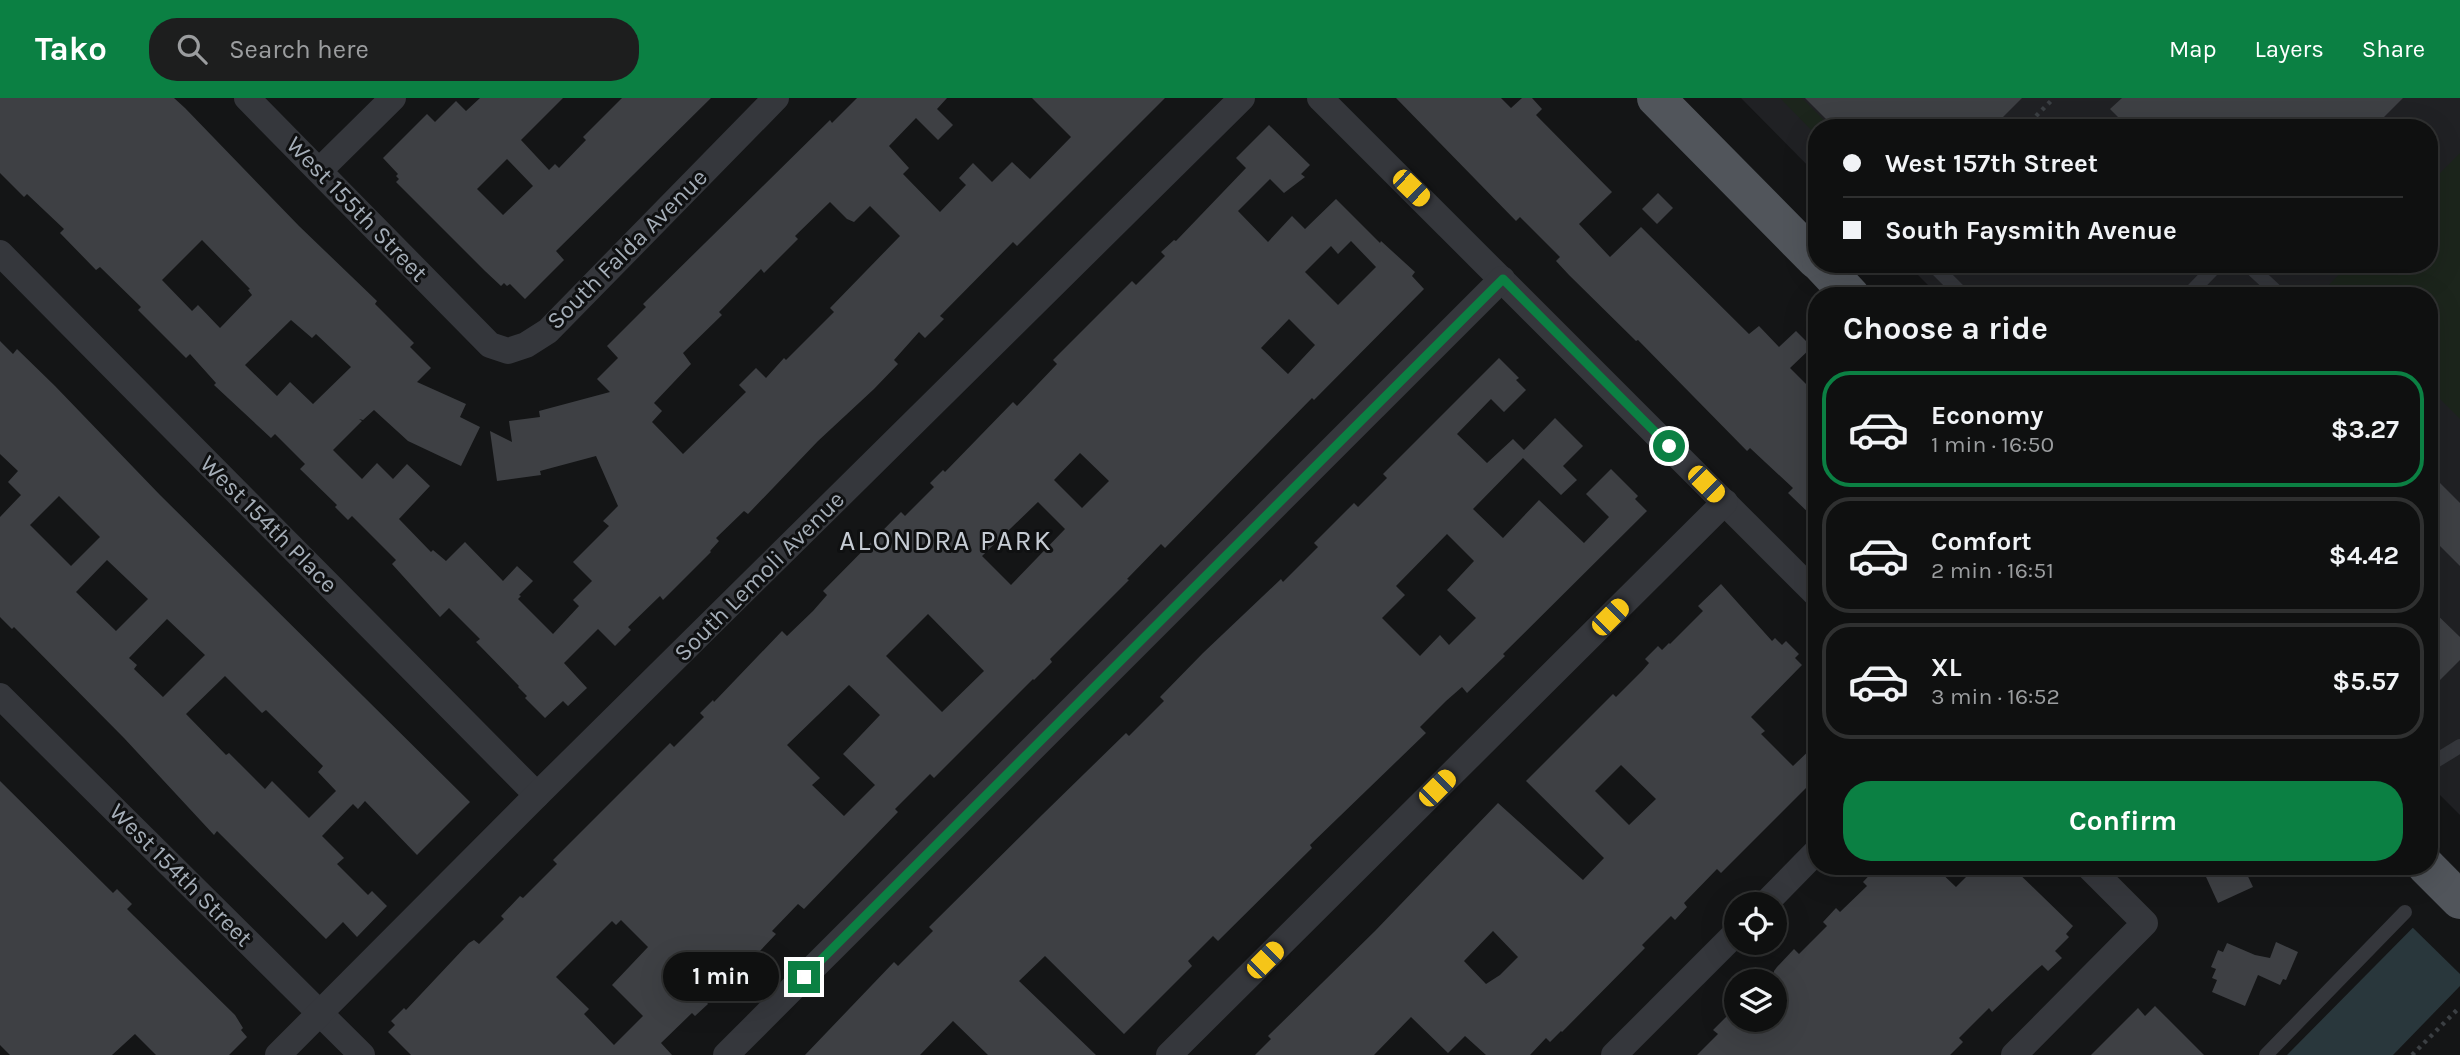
<!DOCTYPE html>
<html lang="en">
<head>
<meta charset="utf-8">
<style>
	body { margin:0; font-family:Karla,sans-serif; background:#1d1e1e; color:#f1f3f6; height:100vh; display:flex; flex-direction:column; font-size:26px; white-space:nowrap }
	* { box-sizing:border-box; margin:0 }
	p { font-size:23px; color:#9b9d9f }
	.icon { flex:none; width:38px; height:38px; fill:none; stroke:currentColor; stroke-width:2; stroke-linecap:round; stroke-linejoin:round }
	.map { position:relative; flex:1; overflow:hidden }
	.sheet { position:absolute; left:1808px; top:189px; width:630px; height:588px; display:flex; flex-direction:column; background:#0f1010; border-radius:28px; box-shadow:0 7px 28px #0002,0 0 0 2px #2f3030 }
	.sheet>* { flex:none }
	.top-card { position:absolute; left:1808px; top:21px; width:630px; height:154px; border-radius:28px; box-shadow:0 7px 28px #0002,0 0 0 2px #2f3030; display:grid; align-content:center; height:154px; padding:0 35px; background:#0f1010 }
	.fabs { position:absolute; left:1724px; top:794px; display:grid; gap:14px }
	.fabs a { display:grid; place-items:center; width:63px; height:63px; border-radius:50%; background:#0f1010; box-shadow:0 7px 28px #0002,0 0 0 2px #2f3030; font-size:35px }
	.end { position:absolute; width:32px; height:32px; margin:-16px; border:9px solid #0b8043; background:#fff; box-shadow:0 0 0 4px #fff }
	.from { border-radius:50% }
	.bubble { position:absolute; height:49px; border-radius:24px; background:#0f1010; box-shadow:0 7px 28px #0002,0 0 0 2px #2f3030; font-size:23px; font-weight:700; line-height:49px; text-align:center }
	.car { position:absolute; width:21px; height:42px; margin:-21px -10px; border-radius:9px; box-shadow:0 0 5px 2px #0007; background:linear-gradient(#f5c518 24%,#345 0 40%,#f5c518 0 76%,#345 0 86%,#f5c518 0) }
	.top-card b { display:flex; align-items:center; gap:24px; height:66px; font-size:26px }
	.top-card b+b { border-top:2px solid #2f3030 }
	.top-card i { width:18px; height:18px; background:#f1f3f6 }
	ul { padding:0; list-style:none }
	li { display:flex; align-items:center; gap:21px; height:116px; margin:0 14px 10px; padding:0 21px; border:4px solid #2f3030; border-radius:28px }
	li div { flex:1 }
	li b { display:block; font-size:26px }
	li em { font-style:normal; font-weight:700 }
	li.active { border-color:#0b8043 }
	li>.icon { width:63px; height:63px; stroke-width:1.5 }
	h2 { padding:0 35px; font-size:32px; line-height:84px }
	.action { display:flex; gap:14px; margin-top:auto; padding:14px 35px }
	.action a { flex:1; height:80px; border-radius:28px; background:#0b8043; color:#fff; font-size:28px; font-weight:700; line-height:80px; text-align:center }
	header { display:flex; align-items:center; gap:42px; box-sizing:border-box; height:98px; padding:0 35px; background:#0b8043; color:#fff }
	header strong { font-size:33px }
	nav { display:flex; gap:38px; margin-inline-start:auto; font-size:24px }
	.search { width:490px; height:63px; background:#1d1e1e; display:flex; align-items:center; gap:18px; box-sizing:border-box; padding:0 24px; border-radius:28px; color:#9b9d9f; font-size:26px }
	.map>svg:first-child { display:block }
</style>
</head>
<body>
<header>
<strong>Tako</strong>
<div class="search"><svg class="icon" aria-label="search" viewBox="0 0 24 24"><circle cx="10" cy="10" r="6"/><path d="M15 15l6 6"/></svg>Search here</div>
<nav><a>Map</a><a>Layers</a><a>Share</a></nav>
</header>
<div class="map">
<svg width="2460" height="957" viewBox="0 0 2460 957">
	<rect width="100%" height="100%" fill="#141516"/>
	<path fill="#202124" d="M1741,0h719v717l-31,-31v-488h-490l-32,-32h522v-136h-613v46z"/>
	<g fill="#1c251c">
		<path d="M1780,0h22l30,30h-16v7z"/>
		<path d="M2460,55v266l-31,-31v-92h-91l-10,-10 21,-22h80v-80z"/>
	</g>
	<path fill="#29373c" d="M2460,782v106l-67,69h-106z"/>
	<path fill="#141516" d="M2460,779v97l-50,-49z"/>
	<g fill="#3e4044" fill-rule="evenodd">
		<path d="M0,0h174l11,10 114,118 78,75 -2,3 39,39 -4,4 21,21 -14,14 49,22 -6,13 20,10 -19,39 -53,-25 -34,-31 -11,10 -4,-1 3,2 -29,29 29,29 15,-16 16,16 14,-15 23,22 -31,33 32,33 2,-2 13,11 19,-19 38,39 14,-15 16,15 -14,14 2,1 -3,3 35,35 26,-28 -6,-6 19,-19 -19,-19 36,-36 -6,-5 15,-15 -22,-50 -56,15 1,4 -44,6 -7,-50 22,11 -3,-21 31,-4 -1,-6 71,-19 -13,-13 21,-21 -11,-12 39,-39 -3,-3 187,-184 2,3 25,-25h90l-10,11 16,16 -15,15 -22,-22 -27,28 20,22 -6,6 37,38 26,-27 -7,-7 14,-15 19,19 20,-20 18,17 41,-42 -39,-39h133l-148,148 -4,-4 -73,74 4,3 -19,19 -6,-6 -25,28 4,4 -24,25 -56,52 -70,73 -4,-3 -28,27 3,3 -9,10 1,1 -48,48 -3,-4 -32,31 3,3 -16,16 -17,-17 -34,34 23,25 -19,18 -5,-5 -18,17 -20,-20 2,-2 -9,-9 1,-1 -39,-40 -4,-4 4,-3 -31,-31 -9,9 -48,-53 4,-4 -44,-44 -4,4 -13,-13 2,-2 -37,-36 5,-5 -30,-30 -4,4 -57,-53 2,-2 -26,-29 -4,4 -48,-48 3,-3 -41,-40 -4,3 -36,-37 4,-4 -37,-35 -3,3 -24,-24zM830,104l17,17 7,3 16,-16 30,30 -70,72 4,4 -48,48 -2,-2 -18,20 -10,-10 -17,17 7,7 -63,62 -31,-32 10,-11 -8,-8 37,-39 -8,-11 39,-38 -3,-3 42,-43 3,4 34,-34 -3,-3zM202,142l48,49 -2,1 4,5 -32,33 -22,-23 -6,6 -30,-31zM291,222l21,18 4,-4 35,33 -38,37 -23,-22 -13,14 -32,-31z"/>
		<path d="M480,0h83l-42,42 28,30 6,-6 4,4 27,-28 -3,-3 39,-39h89l-155,153 8,9 -39,39 -15,-15 -3,2 -3,-3 -3,3 -16,-15 -89,-89 3,-3 -3,-3 2,-2 -15,-16 44,-44 8,8 21,-21 10,10zM507,61l26,27 -30,29 -26,-26z"/>
		<path d="M1396,0h105l10,10 11,-10h10l10,11 -6,6 76,77 -33,32 31,33 31,-30 108,107 10,-8 20,21 17,-16 16,16 -22,21 26,26v126l-28,-27 5,-5 -43,-40 -3,3 -109,-111 -2,1 -67,-66 -13,-14 4,-4 -40,-40 -4,4z"/>
		<path d="M1805,0h217l-30,30h-157z"/>
		<path d="M2122,0h281l-30,30h-155l-10,-10 -7,6 -6,-5 -9,9h-57l-19,-19z"/>
		<path d="M1269,27l41,40 -9,9 4,3 -21,16 -14,-14 -32,32 30,31 24,-26 13,13 31,-30 44,44 1,-2 34,31 -3,4 12,13 -110,111 -2,-2 -147,150 -4,-4 -34,35 2,1 -79,79 2,3 -18,18 -1,-1 -99,99 -4,-4 -35,35 3,3 -94,97 -6,-5 -26,27 4,3 -35,37 -4,-4 -32,33 3,4 -13,12 -3,-3 -31,30 11,12h-261l-23,-23 7,-7 -4,-4 13,-13 2,2 63,-67 5,-3 5,4 25,-25 -3,-3 19,-20 3,2 34,-34 -4,-4 117,-117 4,4 30,-30 -4,-4 13,-13 1,2 68,-71 5,5 26,-25 14,-16 -4,-4 78,-79 4,4 29,-29 -4,-4 13,-13 2,2 68,-70 4,4 40,-42 -4,-4 79,-79 4,4 29,-29 -4,-4 13,-12 2,1 70,-73 -10,-10zM1351,143l25,26 -38,38 -33,-33 26,-26 7,8zM1289,221l26,26 -27,29 -27,-26zM1080,355l29,28 -27,27 -28,-28zM1038,404l27,27 -54,56 -29,-29zM928,516l56,57 -42,41 -56,-56zM849,587l31,30 -37,39 32,31 -31,31 -32,-31 8,-7 -33,-33zM621,822l27,27 -36,38 31,31 -29,29 -30,-31 5,-5 -33,-32 56,-56 4,4z"/>
		<path d="M1658,95l15,15 -16,16 -15,-15z"/>
		<path d="M0,243l13,13 4,-5 38,37 105,109 310,307 -53,53 -52,-54 -7,8 -5,-5 -31,32 22,22 -7,6 31,31 4,-4 15,15 -30,31 -14,-15 -17,17 -109,-108 -3,4 -90,-97 -110,-111 -2,2 -12,-12v-100l21,-22 -13,-13 10,-11 -18,-17zM59,398l41,41 -29,29 -41,-41zM107,462l41,39 -32,32 -40,-39zM167,521l38,36 -42,42 -29,-28 3,-4 -8,-7zM225,578l37,37 4,-3 57,56 -5,6 18,19 -27,27 -37,-37 -7,8 -36,-36 -3,2 -40,-41z"/>
		<path d="M1499,260l20,20 -3,2 10,10 -22,22 -13,-13 -34,35 30,29 26,-24 11,11 31,-32 28,28 -20,20 14,14 -16,15 -38,-37 -50,51 30,29 36,-38 45,43 25,-26 -23,-23 25,-25 27,27 -3,3 12,12 -144,143 2,2 -38,37 -5,-6 -16,14 -26,26 6,6 -116,112 2,3 -94,93 -5,-5 -25,25 4,5 -68,68 -79,-78 -26,25 77,74h-108l-35,-34 -33,34h-115l89,-93 4,4 35,-35 -4,-4 114,-113 83,-81 3,3 35,-35 -4,-4 43,-44 78,-74 2,3 35,-35 -4,-4 40,-40 4,4 29,-29 -4,-4zM1447,436l27,27 -27,29 29,28 -27,27 -9,-10 -20,21 -38,-38 23,-23 -9,-9z"/>
		<path d="M2429,374l31,31v63l-31,-31z"/>
		<path d="M1721,486l51,57 3,-3 7,7 4,-4 13,13 -4,4 7,7 -51,52 14,14 -4,3 32,32 23,-22v34l-95,95 -4,-4 -33,34 3,4 -12,13 -4,-4 -29,29 3,3 -83,84 -1,-1 -11,11 -4,-4 -16,17h-44l-21,-19 -17,17 -37,-36 -37,38h-119l16,-16 -3,-3 107,-105 123,-128 85,77 21,-22 -78,-77 87,-87 3,3 26,-26 7,-8 -4,-4 13,-13 4,4 7,-7 1,1 33,-33 -5,-5zM1621,667l35,34 -27,26 -34,-34zM1493,833l25,26 -18,18 -14,9 -22,-23z"/>
		<path d="M2429,509l31,30v23l-31,31z"/>
		<path d="M0,683l113,112 4,-4 15,15 -5,5 7,7 101,99 8,13 -2,2 6,7 -18,18h-73l-21,-21 -23,21h-102l-10,-10z"/>
		<path d="M1878,768h56l22,21 21,-21h34l62,60 -7,8 3,3 -14,14 7,7 -14,13 -6,-6 -7,6 -43,41 -3,-4 -30,30 4,4 -13,13h-253l21,-21 -5,-4 14,-14 5,4h42v-49l3,-4 17,-18 5,5 28,-28 -4,-4 13,-14 4,4 27,-26 -4,-4z"/>
		<path d="M2201,768h42l10,21 -35,16z"/>
		<path d="M2276,844l22,10 -12,28 -3,-1 -3,6 -22,-10 -13,31 -33,-14 5,-12 -5,-2 4,-9 -5,-2 7,-17 5,2 4,-9 28,12 15,3z"/>
		<path d="M2155,908l49,49h-113l47,-47 7,8z"/>
	</g>
	<g fill="none" stroke-linecap="round" stroke-linejoin="round">
		<g stroke="#3b3f43" stroke-width="4.5" stroke-dasharray="3.5 5" stroke-linecap="butt">
			<path d="M2024,30l30,-30"/>
			<path d="M2412,957l48,-48"/>
		</g>
		<g stroke="#35373c" stroke-width="14">
			<path d="M1932,166l32,32"/>
			<path d="M2239,166l9,1 29,27"/>
			<path d="M2187,198l31,-32"/>
			<path d="M2429,667l31,-19"/>
			<path d="M2266,957l139,-143"/>
		</g>
		<g stroke="#35373c" stroke-width="26">
			<path d="M247,0l243,247 18,6 18,-6 22,-14 228,-233"/>
			<path d="M1320,0l496,496"/>
			<path d="M320,72l73,-72"/>
			<path d="M0,155l537,542"/>
			<path d="M0,598l362,359"/>
			<path d="M1764,807l52,-53"/>
			<path d="M278,957l259,-260 705,-697"/>
			<path d="M726,957l776,-776"/>
			<path d="M1169,957l556,-553"/>
			<path d="M1614,957l122,-122"/>
			<path d="M2014,957l131,-132 -57,-57"/>
		</g>
		<g stroke="#51555b" stroke-width="38">
			<path d="M1656,0l160,162"/>
			<path d="M1821,166l30,32"/>
			<path d="M2426,768l34,34"/>
		</g>
	</g>
	<g fill="none" stroke-linecap="round" stroke-linejoin="round">
		<path stroke="#0b8043" stroke-width="9" d="M804,879l699,-698 166,167"/>
	</g>
	<g text-anchor="middle" dominant-baseline="central" stroke-width="6" stroke-linejoin="round" paint-order="stroke">
		<g font-size="24" fill="#a5aeb8" stroke="#0f1011">
			<text transform="translate(357 111) rotate(46)">West 155th Street</text>
			<text transform="translate(627 151) rotate(-45)">South Falda Avenue</text>
			<text transform="translate(269 426) rotate(45)">West 154th Place</text>
			<text transform="translate(759 478) rotate(-45)">South Lemoli Avenue</text>
			<text transform="translate(181 777) rotate(45)">West 154th Street</text>
		</g>
		<g font-size="28" letter-spacing="2" fill="#c6ccd4" stroke="#0f1011">
			<text x="946" y="442">ALONDRA PARK</text>
		</g>
	</g>
</svg>
<div class="fabs">
<a><svg class="icon" aria-label="locate" viewBox="0 0 24 24"><circle cx="12" cy="12" r="6"/><path d="M12 2v4M12 18v4M2 12h4M18 12h4"/></svg></a>
<a><svg class="icon" aria-label="layers" viewBox="0 0 24 24"><path d="M12 4l9 5-9 5-9-5zM3 14l9 5 9-5"/></svg></a>
</div>
<i class="end from" style="left:1669px;top:348px"></i>
<i class="end" style="left:804px;top:879px"></i>
<div class="bubble" style="left:663px;top:854px;width:116px">1 min</div>
<i class="car" style="left:1411px;top:90px;rotate:134deg"></i>
<i class="car" style="left:1706px;top:386px;rotate:135deg"></i>
<i class="car" style="left:1610px;top:519px;rotate:45deg"></i>
<i class="car" style="left:1437px;top:690px;rotate:45deg"></i>
<i class="car" style="left:1265px;top:862px;rotate:45deg"></i>
<div class="top-card">
<b><i class="from"></i>West 157th Street</b>
<b><i></i>South Faysmith Avenue</b>
</div>
<section class="sheet">
<h2>Choose a ride</h2>
<ul>
<li class="active"><svg class="icon" aria-label="car" viewBox="0 0 24 24"><path d="M5 17H2v-5l4-1 3-4h7l3 4 3 1v5h-3M9 17h6M6 11h13"/><circle cx="7" cy="17" r="2"/><circle cx="17" cy="17" r="2"/></svg><div><b>Economy</b><p>1 min · 16:50</p></div><em>$3.27</em></li>
<li><svg class="icon" aria-label="car" viewBox="0 0 24 24"><path d="M5 17H2v-5l4-1 3-4h7l3 4 3 1v5h-3M9 17h6M6 11h13"/><circle cx="7" cy="17" r="2"/><circle cx="17" cy="17" r="2"/></svg><div><b>Comfort</b><p>2 min · 16:51</p></div><em>$4.42</em></li>
<li><svg class="icon" aria-label="car" viewBox="0 0 24 24"><path d="M5 17H2v-5l4-1 3-4h7l3 4 3 1v5h-3M9 17h6M6 11h13"/><circle cx="7" cy="17" r="2"/><circle cx="17" cy="17" r="2"/></svg><div><b>XL</b><p>3 min · 16:52</p></div><em>$5.57</em></li>
</ul>
<div class="action"><a>Confirm</a></div>
</section>
</div>
</body>
</html>
